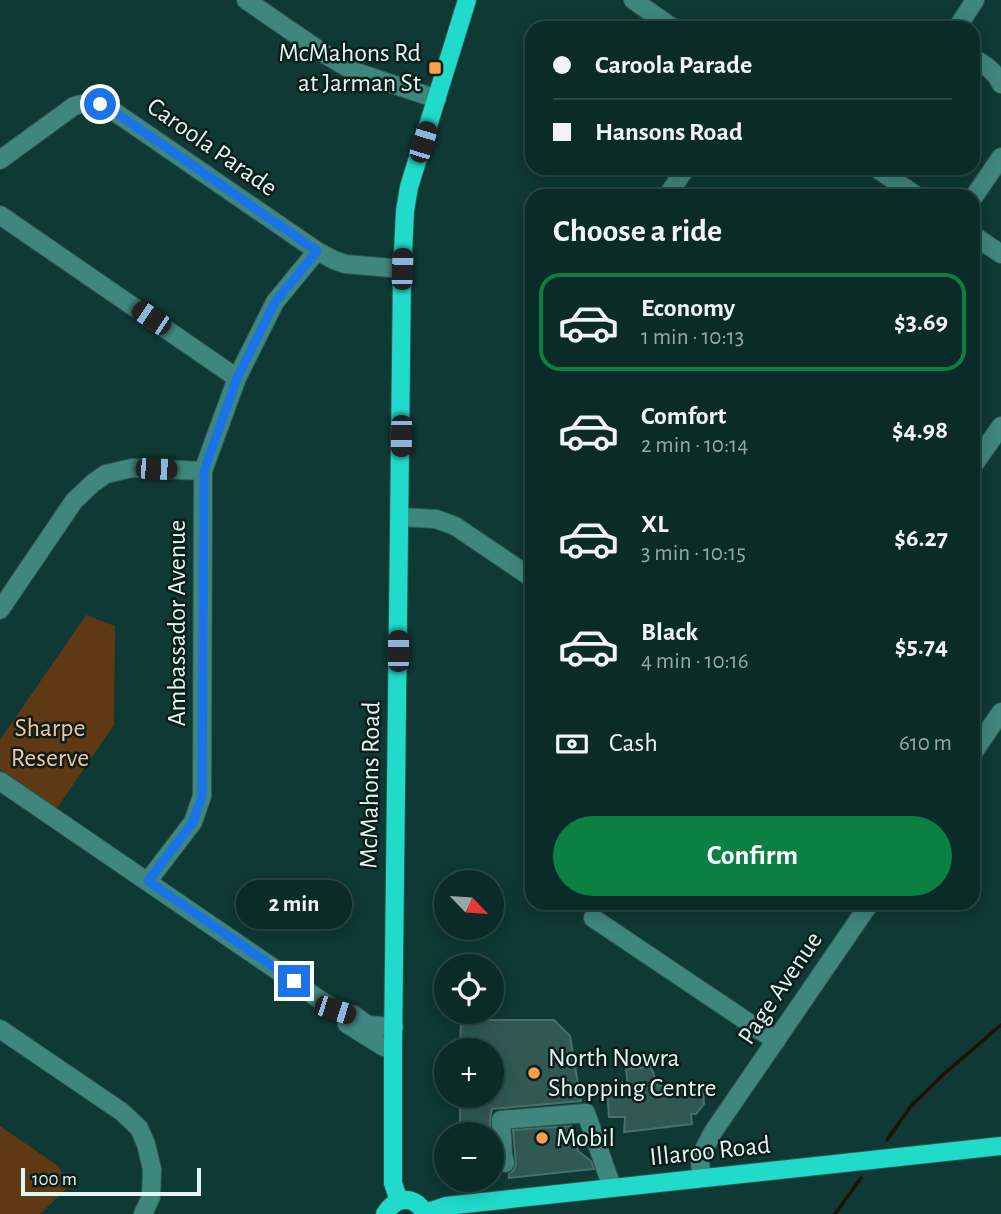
<!DOCTYPE html>
<html lang="en">
<head>
<meta charset="utf-8">
<style>
	body { margin:0; font-family:"Alegreya Sans",sans-serif; background:#183733; color:#f1f3f6; height:100vh; display:flex; flex-direction:column; font-size:26px; white-space:nowrap }
	* { box-sizing:border-box; margin:0 }
	p { font-size:23px; color:#99a7a7 }
	.icon { flex:none; width:38px; height:38px; fill:none; stroke:currentColor; stroke-width:2; stroke-linecap:round; stroke-linejoin:round }
	.map { position:relative; flex:1; overflow:hidden }
	.side { position:absolute; left:525px; top:189px; width:455px; height:721px; display:flex; flex-direction:column; background:#0a2b27; border-radius:21px; box-shadow:0 4px 18px #0003,0 0 0 2px #2a4744 }
	.side>* { flex:none }
	.hud { position:absolute; left:525px; top:21px; width:455px; height:154px; border-radius:21px; box-shadow:0 4px 18px #0003,0 0 0 2px #2a4744; display:grid; align-content:center; height:154px; padding:0 28px; background:#0a2b27 }
	.needle { width:46px; rotate:115deg }
	.buttons { position:absolute; left:434px; top:870px; display:grid; gap:14px }
	.buttons a { display:grid; place-items:center; width:70px; height:70px; border-radius:50%; background:#0a2b27; box-shadow:0 4px 18px #0003,0 0 0 2px #2a4744; font-size:35px }
	.scale { position:absolute; left:21px; bottom:18px; width:180px; box-sizing:border-box; padding-left:7px; border:4px solid #e0f6f2; border-top:0; font-size:19px; line-height:24px; white-space:nowrap; color:#e0f6f2; -webkit-text-stroke:5px #0c1d1a; paint-order:stroke }
	.end { position:absolute; width:32px; height:32px; margin:-16px; border:9px solid #1a73e8; background:#fff; box-shadow:0 0 0 4px #fff }
	.from { border-radius:50% }
	.bubble { position:absolute; height:49px; border-radius:24px; background:#0a2b27; box-shadow:0 4px 18px #0003,0 0 0 2px #2a4744; font-size:23px; font-weight:700; line-height:49px; text-align:center }
	.car { position:absolute; width:21px; height:42px; margin:-21px -10px; border-radius:9px; box-shadow:0 0 5px 2px #0007; background:linear-gradient(#222 24%,#8ab4d8 0 40%,#222 0 76%,#8ab4d8 0 86%,#222 0) }
	.hud b { display:flex; align-items:center; gap:24px; height:66px; font-size:26px }
	.hud b+b { border-top:2px solid #2a4744 }
	.hud i { width:18px; height:18px; background:#f1f3f6 }
	ul { padding:0; list-style:none }
	li { display:flex; align-items:center; gap:21px; height:98px; margin:0 14px 10px; padding:0 14px; border:4px solid transparent; border-radius:21px }
	li div { flex:1 }
	li b { display:block; font-size:26px }
	li em { font-style:normal; font-weight:700 }
	li.active { border-color:#0b8043 }
	li>.icon { width:63px; height:63px; stroke-width:1.5 }
	h2 { padding:0 28px; font-size:32px; line-height:84px }
	.pay { display:flex; align-items:center; gap:18px; height:77px; padding:0 28px; font-size:26px }
	.pay p { margin-inline-start:auto }
	.cta { display:flex; gap:14px; margin-top:auto; padding:14px 28px }
	.cta a { flex:1; height:80px; border-radius:42px; background:#0b8043; color:#fff; font-size:28px; font-weight:700; line-height:80px; text-align:center }
	.map>svg:first-child { display:block }
</style>
</head>
<body>
<div class="map">
<svg width="1001" height="1214" viewBox="0 0 1001 1214">
	<rect width="100%" height="100%" fill="#0e3934"/>
	<g fill="#5f3914">
		<path d="M86,615l29,11 -1,99 -57,83 -57,-39v-29z"/>
		<path d="M0,1126l58,40 12,19 -30,29h-40z"/>
	</g>
	<g fill="none" stroke-linecap="round" stroke-linejoin="round">
		<g stroke="#221002" stroke-width="3.5">
			<path d="M887,1140l24,-34 34,-33 56,-48"/>
			<path d="M835,1214l26,-36"/>
		</g>
	</g>
	<g fill="#305954" stroke="#47706b" stroke-width="2">
		<path d="M461,1020h93l16,16 11,65 -89,8 -2,11v14h-30v-38h32v-46h-32z"/>
		<path d="M651,1067l7,19 37,-3 8,7 1,14 -8,10h-5l1,10 -68,8 1,-15h-16l-2,-28 21,-2 -2,-18z"/>
		<path d="M571,1126l7,25 13,10 3,8 -85,9v-4l4,-3 3,-6 -3,-35z"/>
	</g>
	<g fill="none" stroke-linecap="round" stroke-linejoin="round">
		<g stroke="#305752" stroke-width="20">
			<g id="minor">
				<path d="M246,0l80,55 27,16 84,28"/>
				<path d="M633,0l40,28"/>
				<path d="M957,28l18,-28"/>
				<path d="M973,58c11,6 22,13 28,26"/>
				<path d="M0,160l74,-54c13,-4 22,-4 35,2l208,143 17,9 11,4 58,5"/>
				<path d="M876,168l41,28"/>
				<path d="M667,196l19,-28"/>
				<path d="M973,198l28,-41"/>
				<path d="M0,215l237,163"/>
				<path d="M973,235l28,19"/>
				<path d="M973,466l28,-40"/>
				<path d="M400,517l36,2 19,7 77,52"/>
				<path d="M0,610l74,-109 19,-18 13,-9 26,-6 71,3"/>
				<path d="M973,753l28,-41"/>
				<path d="M0,781l335,229 19,5 14,10 26,2"/>
				<path d="M148,881l45,-59 9,-26 1,-325 34,-93 38,-76 42,-51"/>
				<path d="M593,918l183,123"/>
				<path d="M347,1024l37,23h9"/>
				<path d="M0,1029l122,83 17,16 7,16 6,25 -1,28 -8,17"/>
				<path d="M505,1163l-2,-8 -2,-35 85,-7 26,74"/>
				<path d="M701,1177l-1,-20 13,-25 157,-229"/>
			</g>
		</g>
		<g stroke="#305752" stroke-width="20">
			<g id="major">
				<path d="M399,1201l-6,-18v-136l9,-774 3,-62 4,-24 58,-187"/>
				<path d="M425,1213l21,-7c185,-21 370,-39 555,-60"/>
				<path d="M385,1214c11,-18 30,-19 40,0"/>
			</g>
		</g>
		<use href="#minor" stroke="#3f867e" stroke-width="18"/>
		<use href="#major" stroke="#20dbca" stroke-width="18"/>
	</g>
	<g fill="none" stroke-linecap="round" stroke-linejoin="round">
		<path stroke="#1a73e8" stroke-width="9" d="M100,104l9,4 208,143 -42,51 -38,76 -33,93 -2,325 -9,26 -45,59 146,100"/>
	</g>
	<g fill="#f8a04b" stroke="#0c1d1a" stroke-width="2.5">
		<rect x="428" y="61" width="14" height="14" rx="3.5"/>
		<circle cx="534" cy="1073" r="7"/>
		<circle cx="542" cy="1138" r="7"/>
	</g>
	<g text-anchor="middle" dominant-baseline="central" stroke-width="5" stroke-linejoin="round" paint-order="stroke">
		<g font-size="26" fill="#e0f6f2" stroke="#0c1d1a" text-anchor="start">
			<text x="421" y="53" text-anchor="end">McMahons Rd<tspan x="421" dy="30">at Jarman St</tspan></text>
			<text x="548" y="1058">North Nowra<tspan x="548" dy="30">Shopping Centre</tspan></text>
			<text x="556" y="1138">Mobil</text>
		</g>
		<g font-size="26" fill="#e0f6f2" stroke="#0c1d1a">
			<text transform="translate(212 147) rotate(35)">Caroola Parade</text>
			<text transform="translate(177 623) rotate(-90)">Ambassador Avenue</text>
			<text transform="translate(370 785) rotate(-89)">McMahons Road</text>
			<text transform="translate(780 988) rotate(-56)">Page Avenue</text>
			<text transform="translate(710 1151) rotate(-6)">Illaroo Road</text>
		</g>
		<g font-size="26" fill="#f6c49a" stroke="#0c1d1a">
			<text x="50" y="728">Sharpe<tspan x="50" dy="30">Reserve</tspan></text>
		</g>
	</g>
</svg>
<div class="buttons">
<a><svg class="needle" viewBox="-14 -14 28 28"><path d="M0-13l5 13h-10z" fill="#e53935"/><path d="M0 13l5-13h-10z" fill="#99a7a7"/></svg></a>
<a><svg class="icon" aria-label="locate" viewBox="0 0 24 24"><circle cx="12" cy="12" r="6"/><path d="M12 2v4M12 18v4M2 12h4M18 12h4"/></svg></a>
<a>+</a>
<a>−</a>
</div>
<div class="scale">100 m</div>
<i class="end from" style="left:100px;top:104px"></i>
<i class="end" style="left:294px;top:981px"></i>
<div class="bubble" style="left:236px;top:880px;width:116px">2 min</div>
<i class="car" style="left:423px;top:142px;rotate:17deg"></i>
<i class="car" style="left:402px;top:269px;rotate:2deg"></i>
<i class="car" style="left:151px;top:318px;rotate:304deg"></i>
<i class="car" style="left:401px;top:436px;rotate:181deg"></i>
<i class="car" style="left:156px;top:469px;rotate:92deg"></i>
<i class="car" style="left:398px;top:651px;rotate:0deg"></i>
<i class="car" style="left:335px;top:1010px;rotate:108deg"></i>
<div class="hud">
<b><i class="from"></i>Caroola Parade</b>
<b><i></i>Hansons Road</b>
</div>
<section class="side">
<h2>Choose a ride</h2>
<ul>
<li class="active"><svg class="icon" aria-label="car" viewBox="0 0 24 24"><path d="M5 17H2v-5l4-1 3-4h7l3 4 3 1v5h-3M9 17h6M6 11h13"/><circle cx="7" cy="17" r="2"/><circle cx="17" cy="17" r="2"/></svg><div><b>Economy</b><p>1 min · 10:13</p></div><em>$3.69</em></li>
<li><svg class="icon" aria-label="car" viewBox="0 0 24 24"><path d="M5 17H2v-5l4-1 3-4h7l3 4 3 1v5h-3M9 17h6M6 11h13"/><circle cx="7" cy="17" r="2"/><circle cx="17" cy="17" r="2"/></svg><div><b>Comfort</b><p>2 min · 10:14</p></div><em>$4.98</em></li>
<li><svg class="icon" aria-label="car" viewBox="0 0 24 24"><path d="M5 17H2v-5l4-1 3-4h7l3 4 3 1v5h-3M9 17h6M6 11h13"/><circle cx="7" cy="17" r="2"/><circle cx="17" cy="17" r="2"/></svg><div><b>XL</b><p>3 min · 10:15</p></div><em>$6.27</em></li>
<li><svg class="icon" aria-label="car" viewBox="0 0 24 24"><path d="M5 17H2v-5l4-1 3-4h7l3 4 3 1v5h-3M9 17h6M6 11h13"/><circle cx="7" cy="17" r="2"/><circle cx="17" cy="17" r="2"/></svg><div><b>Black</b><p>4 min · 10:16</p></div><em>$5.74</em></li>
</ul>
<div class="pay"><svg class="icon" aria-label="cash" viewBox="0 0 24 24"><path d="M3 7h18v10H3z"/><circle cx="12" cy="12" r="2"/></svg>Cash<p>610 m</p></div>
<div class="cta"><a>Confirm</a></div>
</section>
</div>
</body>
</html>
